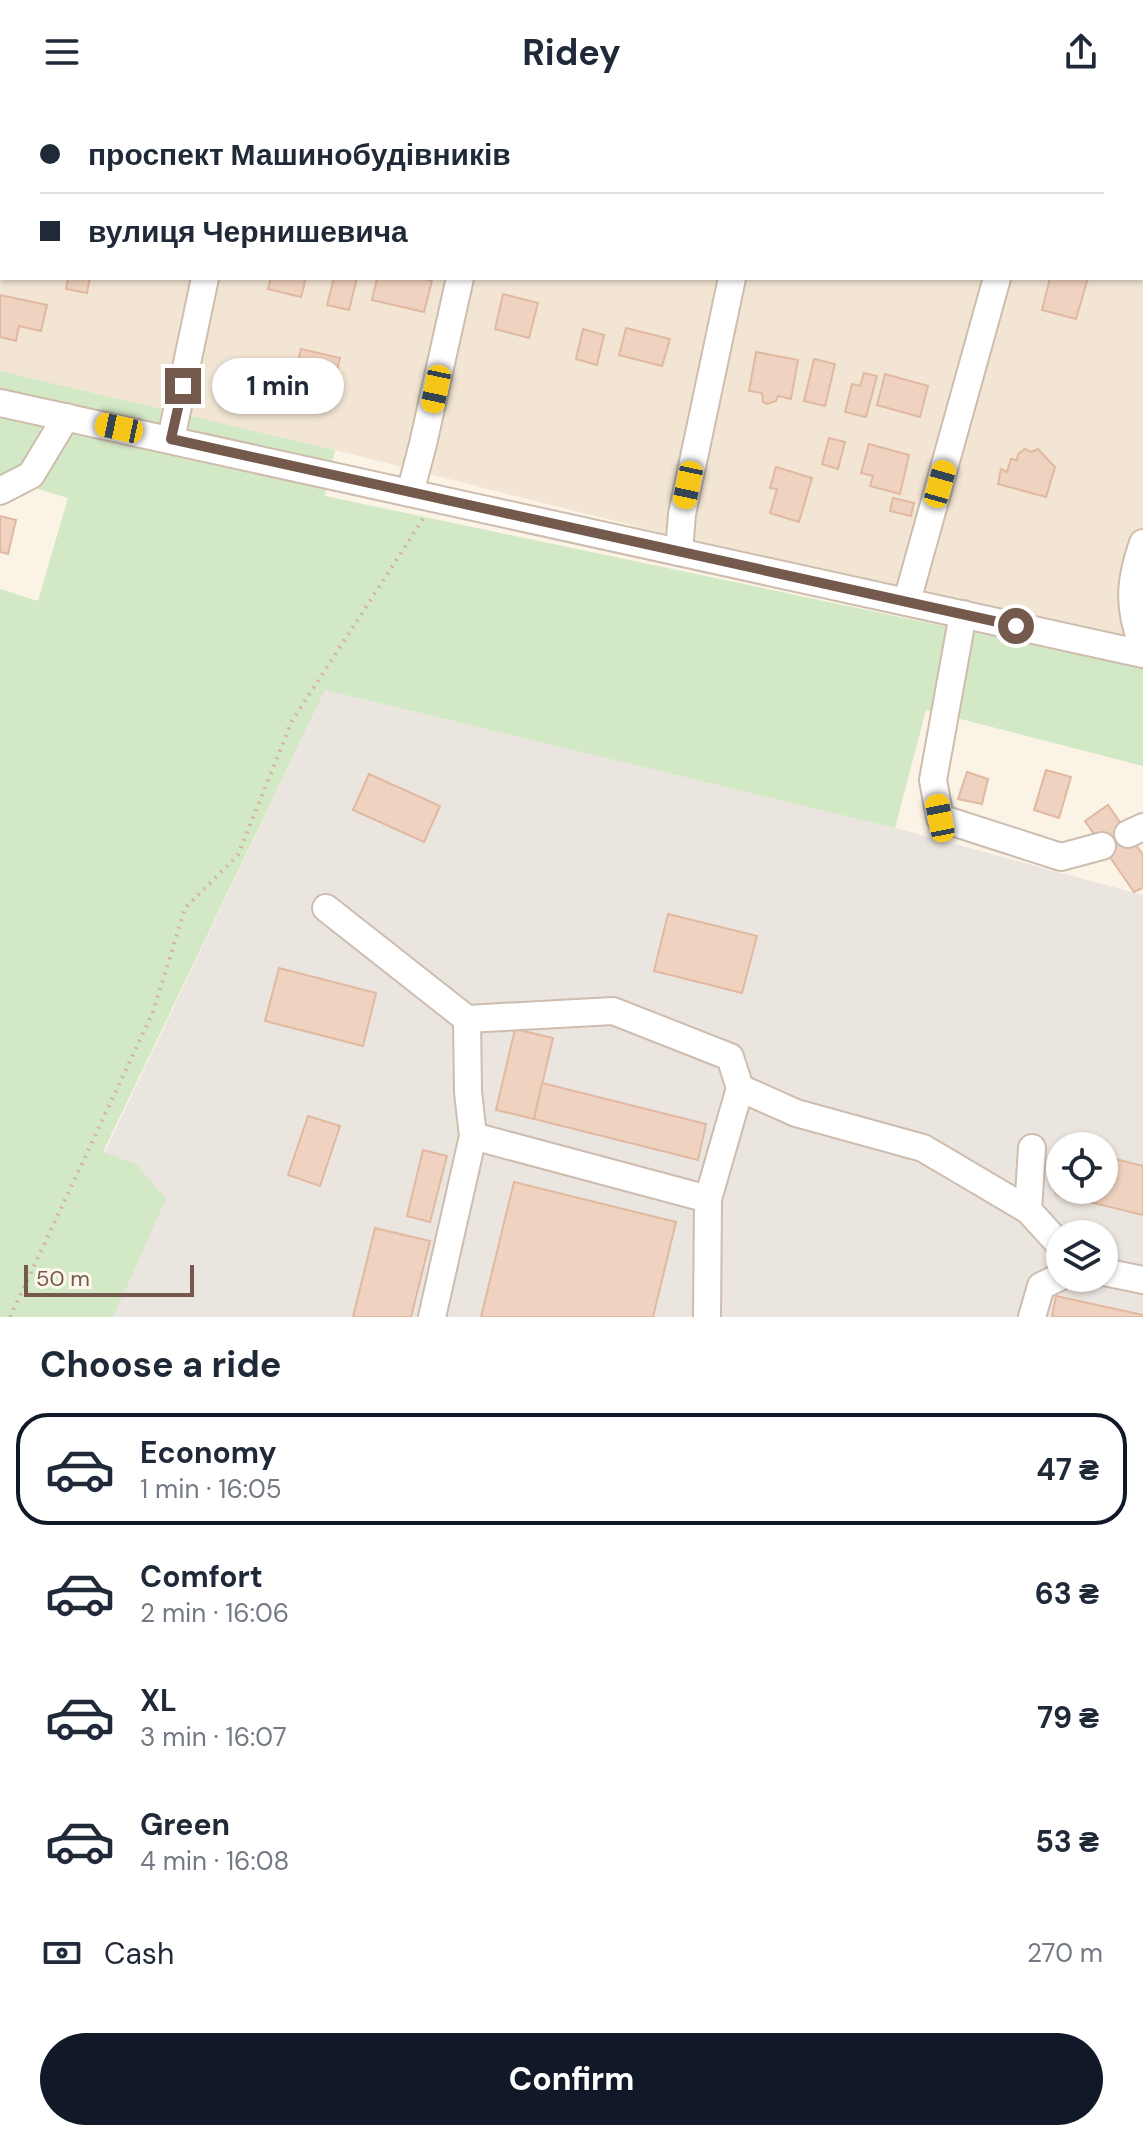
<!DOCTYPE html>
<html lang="en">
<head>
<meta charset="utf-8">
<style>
	body { margin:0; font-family:"DM Sans",sans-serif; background:#f6f6f7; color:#1f2937; height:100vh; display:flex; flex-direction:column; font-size:30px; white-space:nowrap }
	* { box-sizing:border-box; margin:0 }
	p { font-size:26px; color:#747a83 }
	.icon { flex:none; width:44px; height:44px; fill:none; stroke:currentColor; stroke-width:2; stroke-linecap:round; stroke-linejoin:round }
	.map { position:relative; height:1213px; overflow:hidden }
	.side { display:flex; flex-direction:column; background:#fff; flex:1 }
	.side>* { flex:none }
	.banner { position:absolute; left:0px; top:0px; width:1144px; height:176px; box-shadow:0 2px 6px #0004; display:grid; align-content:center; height:176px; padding:0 40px; background:#fff }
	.tools { position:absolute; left:1046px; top:1028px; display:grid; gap:16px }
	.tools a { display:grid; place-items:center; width:72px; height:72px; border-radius:50%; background:#fff; box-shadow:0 2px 6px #0004; font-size:40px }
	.scale { position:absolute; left:24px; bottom:20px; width:170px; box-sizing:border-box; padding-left:8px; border:4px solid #735a4c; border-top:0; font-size:22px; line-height:28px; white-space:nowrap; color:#735a4c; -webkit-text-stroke:6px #fef7ec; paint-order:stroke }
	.end { position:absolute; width:36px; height:36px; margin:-18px; border:10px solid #735a4c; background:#fff; box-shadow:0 0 0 4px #fff }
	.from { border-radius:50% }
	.bubble { position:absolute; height:56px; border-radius:28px; background:#fff; box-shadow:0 2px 6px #0004; font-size:26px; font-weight:700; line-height:56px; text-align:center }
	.car { position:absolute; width:24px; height:48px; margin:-24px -12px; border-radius:10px; box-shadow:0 0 6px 2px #0007; background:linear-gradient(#f5c518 24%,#345 0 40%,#f5c518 0 76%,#345 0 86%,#f5c518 0) }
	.banner b { display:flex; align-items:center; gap:28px; height:76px; font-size:30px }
	.banner b+b { border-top:2px solid #e0e1e3 }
	.banner i { width:20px; height:20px; background:#1f2937 }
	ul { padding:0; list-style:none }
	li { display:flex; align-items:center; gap:24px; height:112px; margin:0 16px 12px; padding:0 24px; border:4px solid transparent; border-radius:32px }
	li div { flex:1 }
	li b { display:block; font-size:30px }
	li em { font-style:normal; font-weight:700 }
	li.active { border-color:#111827 }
	li>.icon { width:72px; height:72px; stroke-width:1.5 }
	h2 { padding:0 40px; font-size:36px; line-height:96px }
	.pay { display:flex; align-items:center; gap:20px; height:88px; padding:0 40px; font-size:30px }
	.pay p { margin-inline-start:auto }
	.primary-button { display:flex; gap:16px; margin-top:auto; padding:16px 40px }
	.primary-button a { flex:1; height:92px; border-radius:48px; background:#111827; color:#fff; font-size:32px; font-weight:700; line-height:92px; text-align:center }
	header { display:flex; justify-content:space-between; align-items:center; height:104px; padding:0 40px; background:#fff; font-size:36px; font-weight:700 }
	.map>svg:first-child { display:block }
</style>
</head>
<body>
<header><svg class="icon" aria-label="menu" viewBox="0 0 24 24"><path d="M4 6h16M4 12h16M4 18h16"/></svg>Ridey<svg class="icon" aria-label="share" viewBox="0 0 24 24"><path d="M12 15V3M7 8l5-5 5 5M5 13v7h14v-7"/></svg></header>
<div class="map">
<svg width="1143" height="1213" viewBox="0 0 1143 1213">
	<rect width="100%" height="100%" fill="#fbf3e6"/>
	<path fill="#f2e5d4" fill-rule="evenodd" d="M0,0h1143v551l-808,-205 -335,-79zM2,2h1140v172h-1140z"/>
	<path fill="#ebe5df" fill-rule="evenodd" d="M325,586l570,138 248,67v422h-1117zM1060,1042h44v44h-44zM1060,1130h44v44h-44z"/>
	<path fill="#d3e8c5" d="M0,267l335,79 -10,46 818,172v98l-217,-56 -31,118 -570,-138 -222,462 33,12 30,35 -53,118h-113v-728l38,12 30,-103 -68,-20z"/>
	<g fill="#efd2bf" stroke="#e1b9a0" stroke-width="2">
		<path d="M152,0h43v2z"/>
		<path d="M0,81l2,1v33l-2,-1z"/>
		<path d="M68,174h22l-3,15 -21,-4z"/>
		<path d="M271,174h35l-5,19 -33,-8z"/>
		<path d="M334,174h23l-8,32 -22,-5z"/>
		<path d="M377,174h44l11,3 -8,31 -52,-12z"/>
		<path d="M1050,174h38l-12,41 -34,-9z"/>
		<path d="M503,190l35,9 -9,35 -34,-9z"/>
		<path d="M0,191l47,10 -6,26 -22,-5 -3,15 -16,-4z"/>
		<path d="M626,224l44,11 -8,27 -43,-11z"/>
		<path d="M583,225l21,6 -7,30 -21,-6z"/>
		<path d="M301,245l39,9 -10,39 -38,-9z"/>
		<path d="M756,248l42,8 -7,39 -13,-3 -2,5 -9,3 -4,-2 -1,-9 -13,-2z"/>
		<path d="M814,255l21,5 -10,42 -21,-5z"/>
		<path d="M864,269l13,3 -11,41 -21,-5 7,-28 8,2z"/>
		<path d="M885,270l43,12 -8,31 -43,-12z"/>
		<path d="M829,334l16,4 -7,27 -16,-5z"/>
		<path d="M869,340l40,11 -9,39 -30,-8 3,-10 -12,-3z"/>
		<path d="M1025,345l6,3 7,-3 17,18 -9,30 -48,-13 3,-15 6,3 4,-13 6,1 1,-6z"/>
		<path d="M776,363l36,11 -13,44 -29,-9 7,-24 -7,-1z"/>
		<path d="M893,394l21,5 -3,13 -21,-5z"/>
		<path d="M0,412l16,4 -8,34 -8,-2z"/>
		<path d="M1046,666l25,7 -12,41 -25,-8z"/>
		<path d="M967,668l21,7 -6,25 -24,-5z"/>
		<path d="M369,670l71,32 -16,36 -71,-32z"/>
		<path d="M1108,701l35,50v33l-9,4 -49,-71z"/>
		<path d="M668,810l89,22 -15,57 -88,-22z"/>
		<path d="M279,864l97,25 -13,53 -98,-25z"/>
		<path d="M515,925l38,9 -19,81 -38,-9z"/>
		<path d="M542,979l164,41 -8,36 -164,-41z"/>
		<path d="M308,1012l32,10 -20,60 -32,-11z"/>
		<path d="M423,1046l24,6 -17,66 -23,-6z"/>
		<path d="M1104,1052l39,10v49l-87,-21 4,-19v15h44z"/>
		<path d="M514,1078l162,40 -23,95h-172z"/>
		<path d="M375,1124l55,13 -19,76h-58z"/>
		<path d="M1056,1192l87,19v2h-91z"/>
	</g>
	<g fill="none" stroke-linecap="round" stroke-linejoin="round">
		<g stroke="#cebdaf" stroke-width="30">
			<g id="minor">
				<path d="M241,2l1,-2"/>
				<path d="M497,2l1,-2"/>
				<path d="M769,2v-2"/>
				<path d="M1045,2l1,-2"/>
				<path d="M0,299l1143,251"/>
				<path d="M171,335l34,-161"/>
				<path d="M0,387l31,-16 35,-58"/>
				<path d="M410,389l13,-49 37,-166"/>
				<path d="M1143,439c-14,40 -15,64 0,104"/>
				<path d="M679,448l3,-38 50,-236"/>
				<path d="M907,497l90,-323"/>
				<path d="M963,510l-30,166 7,38 121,39 41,-11"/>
				<path d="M1128,730l15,-7"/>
				<path d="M326,804l141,111 146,-8 117,46 10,31 56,25 127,35 105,62"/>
				<path d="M473,1032l235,63 -1,118"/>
				<path d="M1032,1044l-4,62 32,35"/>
				<path d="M708,1095l32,-111"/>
				<path d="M1104,1168l39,8"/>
				<path d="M432,1213l41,-181 -5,-44 -1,-73"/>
				<path d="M1032,1213l9,-31 19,-9"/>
			</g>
		</g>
		<path stroke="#d4b5a2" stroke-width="4" stroke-dasharray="2 6" stroke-linecap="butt" d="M10,1213l143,-305 32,-104 53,-53 54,-134 131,-202"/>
		<use href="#minor" stroke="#fff" stroke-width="26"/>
	</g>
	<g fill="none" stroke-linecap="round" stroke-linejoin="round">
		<path stroke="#735a4c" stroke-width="10" d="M183,282l-12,53 845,187"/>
	</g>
</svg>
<div class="tools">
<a><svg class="icon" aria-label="locate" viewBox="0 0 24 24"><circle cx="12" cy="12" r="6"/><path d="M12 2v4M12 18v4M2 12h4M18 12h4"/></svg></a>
<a><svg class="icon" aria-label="layers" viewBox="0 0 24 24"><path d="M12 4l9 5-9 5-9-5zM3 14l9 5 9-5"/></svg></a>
</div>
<div class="scale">50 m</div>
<i class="end from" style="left:1016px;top:522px"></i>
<i class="end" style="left:183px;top:282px"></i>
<div class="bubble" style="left:212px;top:254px;width:132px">1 min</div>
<i class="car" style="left:436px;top:285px;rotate:192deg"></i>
<i class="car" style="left:119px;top:324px;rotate:282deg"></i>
<i class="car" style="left:940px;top:380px;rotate:16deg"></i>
<i class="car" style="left:688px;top:381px;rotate:192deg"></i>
<i class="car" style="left:940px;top:714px;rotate:349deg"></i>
<div class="banner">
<b><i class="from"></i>проспект Машинобудівників</b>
<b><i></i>вулиця Чернишевича</b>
</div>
</div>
<section class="side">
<h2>Choose a ride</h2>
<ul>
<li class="active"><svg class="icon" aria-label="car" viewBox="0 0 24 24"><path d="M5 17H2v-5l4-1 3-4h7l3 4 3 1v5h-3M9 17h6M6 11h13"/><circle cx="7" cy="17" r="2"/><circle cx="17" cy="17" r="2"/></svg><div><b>Economy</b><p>1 min · 16:05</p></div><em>47 ₴</em></li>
<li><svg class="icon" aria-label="car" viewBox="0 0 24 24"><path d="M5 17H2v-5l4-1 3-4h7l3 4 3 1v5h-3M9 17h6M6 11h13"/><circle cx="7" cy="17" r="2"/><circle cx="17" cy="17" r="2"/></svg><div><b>Comfort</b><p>2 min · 16:06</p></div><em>63 ₴</em></li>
<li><svg class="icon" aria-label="car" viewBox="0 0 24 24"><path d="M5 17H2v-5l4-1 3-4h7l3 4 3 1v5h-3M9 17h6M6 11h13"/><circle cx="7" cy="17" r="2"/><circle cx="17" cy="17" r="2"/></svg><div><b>XL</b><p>3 min · 16:07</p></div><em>79 ₴</em></li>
<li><svg class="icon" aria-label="car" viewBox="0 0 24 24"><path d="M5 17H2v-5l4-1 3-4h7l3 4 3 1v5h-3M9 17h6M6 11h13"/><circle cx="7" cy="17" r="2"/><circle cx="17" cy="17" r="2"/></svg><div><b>Green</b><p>4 min · 16:08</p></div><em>53 ₴</em></li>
</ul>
<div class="pay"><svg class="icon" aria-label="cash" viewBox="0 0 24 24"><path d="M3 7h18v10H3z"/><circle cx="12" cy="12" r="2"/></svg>Cash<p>270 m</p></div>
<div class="primary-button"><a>Confirm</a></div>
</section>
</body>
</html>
